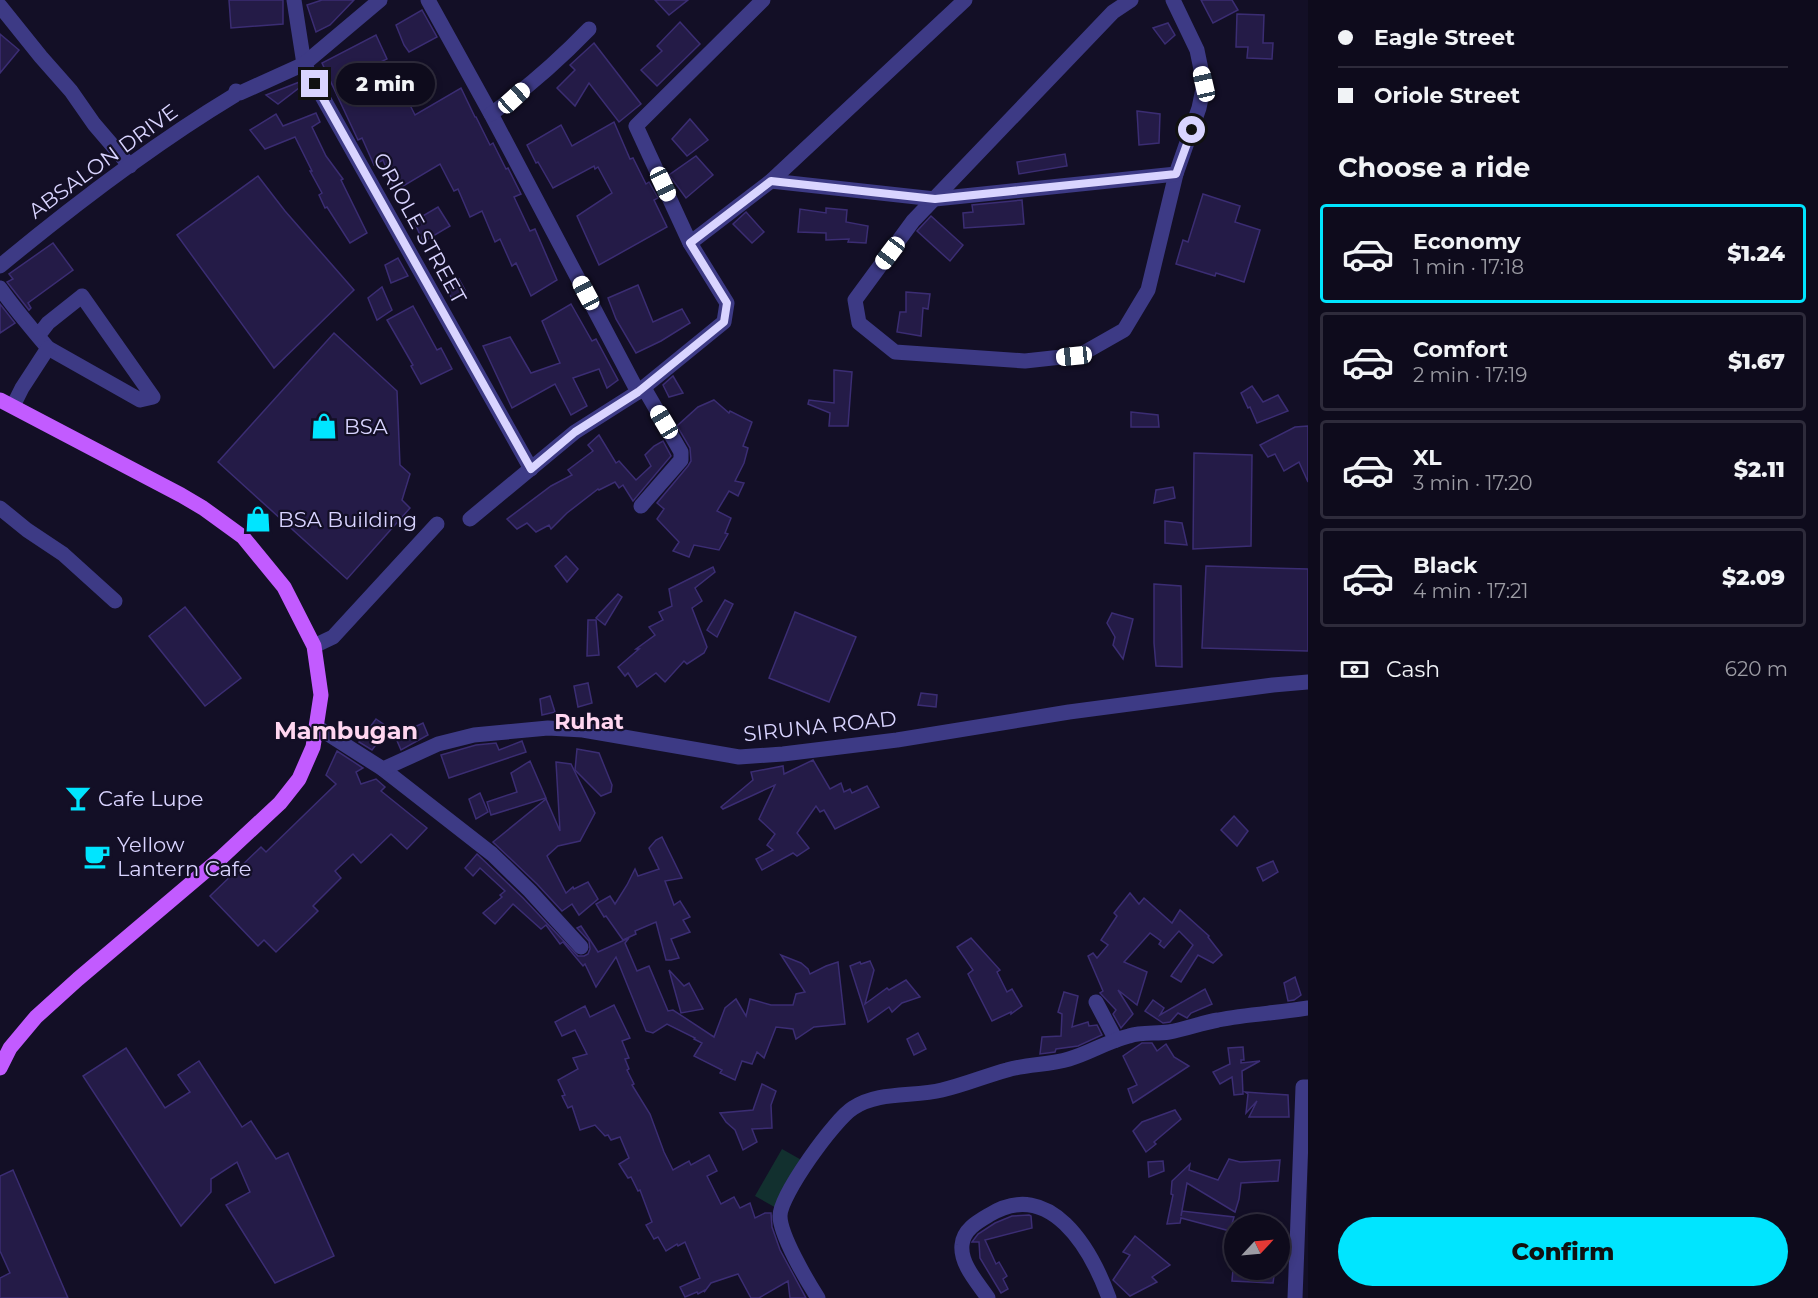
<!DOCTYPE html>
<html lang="en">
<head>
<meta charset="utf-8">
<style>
	body { margin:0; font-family:Montserrat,sans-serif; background:#171425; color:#f1f3f6; height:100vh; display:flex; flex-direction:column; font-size:22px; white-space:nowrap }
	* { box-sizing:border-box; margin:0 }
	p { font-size:20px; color:#9b9ba3 }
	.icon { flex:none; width:33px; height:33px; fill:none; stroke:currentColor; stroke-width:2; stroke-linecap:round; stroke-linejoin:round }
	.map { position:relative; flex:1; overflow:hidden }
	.side { display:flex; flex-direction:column; background:#0e0b1c; width:510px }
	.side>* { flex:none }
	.top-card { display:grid; align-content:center; height:132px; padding:0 30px; background:#0e0b1c }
	.needle { width:39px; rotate:64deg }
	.tools { position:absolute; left:1224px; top:1214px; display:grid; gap:12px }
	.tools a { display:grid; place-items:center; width:66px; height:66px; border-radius:50%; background:#0e0b1c; box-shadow:0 3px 9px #0003,0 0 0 2px #2e2b3b; font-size:30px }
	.end { position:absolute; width:27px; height:27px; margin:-14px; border:8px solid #d9d4ff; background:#111; box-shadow:0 0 0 3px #111 }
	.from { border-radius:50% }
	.bubble { position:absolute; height:42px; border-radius:21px; background:#0e0b1c; box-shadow:0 3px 9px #0003,0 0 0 2px #2e2b3b; font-size:20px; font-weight:800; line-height:42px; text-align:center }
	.car { position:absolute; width:18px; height:36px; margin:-18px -9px; border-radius:8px; box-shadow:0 0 4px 2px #0007; background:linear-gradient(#fff 24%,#345 0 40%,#fff 0 76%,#345 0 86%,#fff 0) }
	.top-card b { display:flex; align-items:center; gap:21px; height:57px; font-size:22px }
	.top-card b+b { border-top:2px solid #2e2b3b }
	.top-card i { width:15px; height:15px; background:#f1f3f6 }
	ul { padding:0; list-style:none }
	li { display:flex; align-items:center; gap:18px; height:99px; margin:0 12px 9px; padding:0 18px; border:3px solid #2e2b3b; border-radius:6px }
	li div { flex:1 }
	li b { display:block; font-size:22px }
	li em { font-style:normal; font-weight:800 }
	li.selected { border-color:#00e5ff }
	li>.icon { width:54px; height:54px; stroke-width:1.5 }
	h2 { padding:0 30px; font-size:27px; line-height:72px }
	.pay { display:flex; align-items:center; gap:15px; height:66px; padding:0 30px; font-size:22px }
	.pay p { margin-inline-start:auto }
	.button { display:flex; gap:12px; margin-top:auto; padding:12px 30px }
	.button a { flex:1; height:69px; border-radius:36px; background:#00e5ff; color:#111; font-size:24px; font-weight:800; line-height:69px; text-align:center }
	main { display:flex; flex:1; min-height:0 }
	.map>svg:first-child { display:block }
</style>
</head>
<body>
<main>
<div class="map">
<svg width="1308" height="1298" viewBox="0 0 1308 1298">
	<rect width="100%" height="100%" fill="#130f26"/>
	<path fill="#12302f" d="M782,1149l23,13 -27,47 -23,-13z"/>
	<g fill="#241b47" stroke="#3b2d73" stroke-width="1.5">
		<path d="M229,0h54v24l-52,4z"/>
		<path d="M322,0h32l-24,25 -14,7 -9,-27z"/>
		<path d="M655,0h33l-19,15z"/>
		<path d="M1201,0h31l6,10 -25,13z"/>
		<path d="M422,10l15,27 -28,15 -5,-7 -8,-20z"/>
		<path d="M1237,14l27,1 -1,28h10l-1,16 -25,-1 1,-11h-12z"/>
		<path d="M680,22l20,22 -43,42 -16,-16 21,-19 -5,-5z"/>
		<path d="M1168,23l7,12 -10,9 -12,-16z"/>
		<path d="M0,34l19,16 -19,23z"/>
		<path d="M376,35l11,24 -15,7 14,32 16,-9 13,26 46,-27 14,29h1l14,28 3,-2 13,26 2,-1 13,26 -7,3 16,34 5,-2 22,51 -26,16 -15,-33 -4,3 -12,-27 -5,3 -13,-31 -12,6 -12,-28 -4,2 -14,-27 -45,27 -12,-31 -9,5 -12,-27 -4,2 -36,-77z"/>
		<path d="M594,43l47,61 -22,18 -30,-39 -14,23 -18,-18 18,-18 -5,-5z"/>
		<path d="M302,81l2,3 -26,20 -12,-9z"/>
		<path d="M1137,111l23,3 -1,29 -20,2z"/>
		<path d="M316,113l4,9 -8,5 14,29 17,23 -2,1 26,53 -17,10 -23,-36 -2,1 -6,-13 3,-2 -12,-22h2l-17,-34 -30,12 -15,-19 26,-16 7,12z"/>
		<path d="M690,119l18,21 -21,16 -15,-17z"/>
		<path d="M614,122l16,37 3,-1 13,26 3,-2 9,16 -4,2 13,27 -68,38 -22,-49 35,-23 -14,-26 -3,2 -1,-3 -41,22 -15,-26 -2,1 -9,-18 34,-20 11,21z"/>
		<path d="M1065,154l2,12 -48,8 -2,-12z"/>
		<path d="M696,156l17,19 -27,23 -17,-23z"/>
		<path d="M258,176l27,35 69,79 -80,78 -97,-133z"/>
		<path d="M1203,194l37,12 -5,16 25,8 -16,52 -28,-9 -1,3 -39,-12 7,-24 5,2z"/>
		<path d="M1022,200l2,24 -60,4 -1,-15 10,-1 -1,-7z"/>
		<path d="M438,207l12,19 -27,16 -9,-21z"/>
		<path d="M826,208l21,2 -1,12 22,4 -2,17 -18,-1 1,-3 -23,1v-7l-28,-1 2,-23 26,4z"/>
		<path d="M746,212l18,20 -12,11 -19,-19z"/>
		<path d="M931,216l32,29 -13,16 -33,-30z"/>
		<path d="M53,243l20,27 -45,33 3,5 -2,2 -22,-28 6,-3 -4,-5z"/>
		<path d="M398,258l10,18 -17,7 -6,-18z"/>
		<path d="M459,279l6,11 -13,10 -5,-13z"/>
		<path d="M638,285l15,37 29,-13 8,14 -29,18 -25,12 -20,-34 -8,-21z"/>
		<path d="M382,287l10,23 -15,10 -9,-22z"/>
		<path d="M906,292l24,2 -2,15 -5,-1 -2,28 -24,-4 3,-20h6z"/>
		<path d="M0,304l15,19 -15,10z"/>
		<path d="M571,304l21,37 4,-2 22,41 -11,8 -8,-19 -26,9 14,28 -16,9 -16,-31 -43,24 -29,-62 27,-9 21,36 29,-10 -18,-42z"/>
		<path d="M413,306l24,44 4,-2 11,21 -31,15 -10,-18 2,-1 -26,-45z"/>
		<path d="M334,333l63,58 3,74 10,9 -8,26 8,8 -63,71 -129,-117z"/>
		<path d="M834,370l18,2 -4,54h-19l1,-13 -22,-9 1,-4 25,3z"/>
		<path d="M673,376l10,17 -14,4 -6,-12z"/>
		<path d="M1252,386l11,16 15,-7 10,16 -31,12 -7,-16 -2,1 -7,-15z"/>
		<path d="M714,400l15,13 1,-2 22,11 -9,24 5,2 -4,15 -9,18 9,2 -6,13 -9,-5 -12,20 14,7 -6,15 3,1 -9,16 -25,-5 -5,12 -16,-6 6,-9 -22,-23 7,-10 -7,-6 31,-37 3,-5 -1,-13 -13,-22 21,-19z"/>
		<path d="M1131,412l27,3 1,12h-28z"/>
		<path d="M1308,426v56l-9,-20 -15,9 -9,-17 -7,3 -8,-12 35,-18z"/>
		<path d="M599,435l17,28 3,-2 17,19 15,-14 -6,-11 9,-9 9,-5 8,15 -38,45 -10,-16 -4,3 -4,-6 -16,8 -1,-1 -31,24 -16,16 -2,-4 -13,7 -9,-9 -10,6 -10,-10 44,-33 21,-11 -4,-5 25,-19 -5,-6z"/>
		<path d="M1194,453l58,2 -1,91 -58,3z"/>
		<path d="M1173,487l2,11 -21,5 2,-13z"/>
		<path d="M1165,521l17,2 5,22 -22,-2z"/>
		<path d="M566,556l12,13 -11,13 -12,-16z"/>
		<path d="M1206,566l102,3v82l-106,-3z"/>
		<path d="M713,567l2,5 -20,16 7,13 -10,7 15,39 -3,6 -17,11 -3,-3 -19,21 -9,-9 -19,14 -9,-14 -3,3 -7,-9 21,-18h-3l19,-14 -6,-8 14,-7 -4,-8 13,-6 -3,-17z"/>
		<path d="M1154,584l27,2 1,81 -26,-1 -2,-23z"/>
		<path d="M618,594l4,3 -17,28 -9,-7z"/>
		<path d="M725,600l8,4 -16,33 -10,-7z"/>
		<path d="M185,607l56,71 -36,28 -56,-70z"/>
		<path d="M795,612l61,25 -27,65 -60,-24z"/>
		<path d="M1112,613l21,6 -10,40 -10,-14 2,-8 -8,-14z"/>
		<path d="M588,620h8l3,35 -12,1z"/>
		<path d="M588,683l4,20 -14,4 -4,-21z"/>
		<path d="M921,693l16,2 -1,12 -18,-2z"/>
		<path d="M550,696l5,16 -13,3 -2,-16z"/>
		<path d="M376,719l13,9 -17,22 -13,-8z"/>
		<path d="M423,723l5,12 -27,15 -6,-14z"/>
		<path d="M522,741l4,11 -77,26 -8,-23 35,-10 20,-2 3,7z"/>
		<path d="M577,749l22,4 13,32 -1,7 -10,4 -26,-26z"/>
		<path d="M337,751l26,17 -7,4 5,12 15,-5 9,8 -4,4 46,37 -20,21 -16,-15 -30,29 -8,-9 -18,17 6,7 -28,28 5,5 -42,41 -12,-12 -6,6 -48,-50 51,-49 5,5 70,-68 -10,-9z"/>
		<path d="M813,760l17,29 11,-6 3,9 6,-3 2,4 15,-7 12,21 -44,22 -11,-19 -4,2 -4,-6 -19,27 12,15 -12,8 -4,-3 -31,17 -6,-11 17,-9 -6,-5 8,-11 -16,-15 16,-34 -52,24 -2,-2 32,-27 -2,-8 32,-6 1,8z"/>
		<path d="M530,761l16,37 -55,17 -4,-13 30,-10 -6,-19z"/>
		<path d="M556,762l15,2 24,49 -15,28 -22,5 -11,10 19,37 7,-6 1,2 14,-7 10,17 -19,16 -7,-11 -10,7 -25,-27 -44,-42 53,-43 14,32z"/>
		<path d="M480,793l8,19 -12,7 -7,-20z"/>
		<path d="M1234,816l14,15 -11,15 -16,-16z"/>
		<path d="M662,837l20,41 -17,3 9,24 6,-4 10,16 -7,3 7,12 -19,7 8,19 -8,2h-5l-10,-38 -21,9 1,3 -13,6 -17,-24 -2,1 -8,-13 14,-8 5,8 12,-19 8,-16 3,7 21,-7 -10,-21 7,-8z"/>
		<path d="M477,854l46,44 55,58h6l4,-2 2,-5 -1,-8 -12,-13 4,-2 17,26 31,-14 -4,5 12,28 12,-5 19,45 5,-1 41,27 11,-29 11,-9 10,17 4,-17 21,6h22l3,-11 9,-2 -24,-37 20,8 7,6 2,5 16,-8 12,-4 7,62 -31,3 -18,12 -3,-10 -17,-2 -12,31 -7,-6 -5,12 -10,-3 -7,19 -15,-7 2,-3 -28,-14 8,-13 -8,-4 1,-1 -28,-14 -14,9 -7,-2 -30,-74 -20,30 -11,-23 -2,2 -20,-24 -3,2 -14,-19 -5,4 -28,-25 -18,20 -12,-11 19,-16 -2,-2 5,-4 -25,-23 -7,8 -8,-8z"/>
		<path d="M1273,861l5,11 -15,9 -6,-13z"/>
		<path d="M1130,893l9,11 5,-6 28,25 8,-13 29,26 -1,1 14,18 -9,8 -15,-8 -17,27 -10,-6 22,-31 -14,-14 -15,17 -5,-4 2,-3 -11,-8 -26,29 23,10 -10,33 -19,-15 15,24 -12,14 -8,-14 3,-4 -16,-17 3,-2 -15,-35 5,-3 4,5 11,-13 -7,-5 16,-24 -3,-3z"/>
		<path d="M971,938l29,32 -3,2 10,20 5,-3 10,17 -11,8v-2l-19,9 -24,-47 5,-4 -16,-23z"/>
		<path d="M870,961l4,9 -9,34 22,-16 2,2 17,-10 14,17 -18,6 -10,9 -3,-5 -21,15 -18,-56 10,-4 1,2z"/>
		<path d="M669,970l15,16 5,-3 14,26 -22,4z"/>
		<path d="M1295,977l6,18 -7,5 -6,1 -4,-18z"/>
		<path d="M1205,989l7,15 -21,9 -4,5 -9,-5 -8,9 -7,1 -18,-12 8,-11 11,8 -4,7z"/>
		<path d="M1064,992l14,4 -6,31 16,-5 1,4 8,-1 5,10 -24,11 -22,3 -1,3 -15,2 2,-17 19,-1 1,-22 -4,-2z"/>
		<path d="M614,1005l16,33 -8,3 7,17 -4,1 4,10 -2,1 7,14 -2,1 18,29 14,38 9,18 16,-9 2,4 18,-10 8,16 -10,5 14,28 13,-7 6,11 10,-5 5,15 10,-5h6l1,14 8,23 26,48h-16l-2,-17 -29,17h-8l-13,-24 -27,9 -6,8v-1l-7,4 -1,-2 -12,5 -5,-10 20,-9 -15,-36 -7,4 -1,-2 -11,7 -8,-14 -4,2 -8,-14 6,-3 -12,-32 -2,1 -7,-14 -3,1 -9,-14 10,-6 -9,-21 -9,3 -3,-5 -3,1 -10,-11 -15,5 -8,-24 -4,2 -6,-12 3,-1 -7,-15 20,-11 -5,-11 14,-4 -12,-24 -13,6 -7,-14 30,-16 5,11z"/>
		<path d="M918,1033l8,16 -12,6 -7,-16z"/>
		<path d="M1142,1043h10l5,8 9,-7 8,13 15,9 -56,37 -5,-14 9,-4 -14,-29z"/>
		<path d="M1243,1047l1,13h-3v3l19,-2 -18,10 1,23 -9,1 -2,-18 -12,7 -7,-12 17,-8 -2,-16z"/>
		<path d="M126,1048l39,60 25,-16 -12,-17 21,-14 43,66 9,-6 25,38 12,-6 46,103 -59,27 -49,-78 24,-13 -13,-30 -26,17v13l-30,34 -98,-150z"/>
		<path d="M762,1084l14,7 -5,14 1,23 -20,1 5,13 -14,8 -8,-20 -9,-8 -6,-9 33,-3z"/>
		<path d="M1245,1092l43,3 1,22h-40l8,-16 -11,12 2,-19z"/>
		<path d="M1175,1110l6,9 -27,23 2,2 -10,8 -13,-21 9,-9z"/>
		<path d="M1229,1159l11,3 40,-2 -2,21 -37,2 -2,16 -4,13 -48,-29 -6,33 1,-5 52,6 -4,14 -49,-13 -1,5 -13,1 6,-29 -2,-1 1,-13 18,-17 -1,6 29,10z"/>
		<path d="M1163,1161l1,10 -15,6 -1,-15z"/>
		<path d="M13,1170l55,128h-68v-20l10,-5 -10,-22v-75z"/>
		<path d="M1029,1215l2,1 1,12 -47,12 11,24 3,-2 8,14 -4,3 5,10 -7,4 -21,-35 -1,-16h-7l6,-8 17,-11 17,-7z"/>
		<path d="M1135,1236l35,29 -18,12 5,5 -27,14 -17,-16 17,-25 -7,-3z"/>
		<path d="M1233,1269h42l-2,14 -41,-2z"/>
	</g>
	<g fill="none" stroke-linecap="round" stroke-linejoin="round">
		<g stroke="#3d3a85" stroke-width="15">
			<path d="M294,0l10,64 227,405"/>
			<path d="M428,0l63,114 147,278"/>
			<path d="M1131,0l-18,12 -200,209 -58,79 4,23 36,29 130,9 55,-6 44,-25 24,-40 28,-116 23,-66 5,-24 -7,-34 -24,-50"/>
			<path d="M0,6l41,51 30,34 23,33 36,42"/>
			<path d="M491,114c35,-25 68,-54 98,-85"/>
			<path d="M771,181l164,18 241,-25"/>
			<path d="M690,243l81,-62 194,-181"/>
			<path d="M0,266c75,-62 152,-121 235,-171l1,-4 4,2 64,-29 76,-64"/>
			<path d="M0,288c15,21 31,40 48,60l92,52 13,-3 -71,-101 -34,27 -10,13"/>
			<path d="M13,406l9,-18 26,-40"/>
			<path d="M641,506l40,-46v-8l-37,-64"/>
			<path d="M0,508l27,22 36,24 52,47"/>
			<path d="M470,519l105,-87 63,-40 86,-70 3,-19 -37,-60 -54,-117 127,-126"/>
			<path d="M314,646l19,-9 104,-113"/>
			<path d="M383,769l109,85 38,37 51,56"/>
			<path d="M1096,1002l20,38"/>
			<path d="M818,1298c-11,-17 -38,-63 -38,-82 0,-21 55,-97 73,-108 25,-17 60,-11 89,-18 22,-5 43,-14 65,-20 20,-6 42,-5 62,-11 21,-6 39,-18 60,-23 13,-4 27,-2 40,-4 17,-3 32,-9 49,-12 30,-6 60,-7 90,-12"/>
			<path d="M988,1298c-10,-15 -28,-34 -26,-53 1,-15 15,-23 27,-30 61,-38 102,34 120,83"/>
			<path d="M1295,1298l8,-211h5"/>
		</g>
		<path stroke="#3d3a85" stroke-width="15" d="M317,727l66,42 55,-25 36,-9 74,-7 35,2 156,27 44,-3 114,-14 172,-28 204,-27 35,-3"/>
		<path stroke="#c25bff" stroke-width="15" d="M0,400l181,95 22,13 40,29 41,50 30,59 7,49 -8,52 -14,32 -19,24 -58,54 -144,122 -42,38 -26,31 -10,20"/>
	</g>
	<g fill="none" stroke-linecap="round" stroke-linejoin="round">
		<path stroke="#d9d4ff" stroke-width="8" d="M315,84l216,385 44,-37 63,-40 86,-70 3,-19 -37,-60 81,-62 164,18 241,-25 16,-44"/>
	</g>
	<defs>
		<g id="shop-bare" transform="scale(2.07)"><path d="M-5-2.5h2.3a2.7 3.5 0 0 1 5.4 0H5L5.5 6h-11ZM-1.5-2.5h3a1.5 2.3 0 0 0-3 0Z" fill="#00e5ff" stroke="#130f26" stroke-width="2.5" paint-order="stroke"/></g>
		<g id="bar-bare" transform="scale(2.07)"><path d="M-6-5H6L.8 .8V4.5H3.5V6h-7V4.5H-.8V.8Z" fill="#00e5ff" stroke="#130f26" stroke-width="2.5" paint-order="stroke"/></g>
		<g id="cafe-bare" transform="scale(2.07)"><path d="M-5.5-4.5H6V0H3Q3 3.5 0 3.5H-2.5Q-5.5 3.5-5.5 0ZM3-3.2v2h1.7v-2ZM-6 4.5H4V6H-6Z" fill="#00e5ff" stroke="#130f26" stroke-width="2.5" paint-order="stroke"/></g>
	</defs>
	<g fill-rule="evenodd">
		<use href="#shop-bare" x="324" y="426"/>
		<use href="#shop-bare" x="258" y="519"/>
		<use href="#bar-bare" x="78" y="798"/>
		<use href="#cafe-bare" x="97" y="856"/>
	</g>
	<g text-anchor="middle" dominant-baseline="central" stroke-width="4.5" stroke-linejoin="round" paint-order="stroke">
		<g font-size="21" fill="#d9d4ff" stroke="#130f26">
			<text transform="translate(103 161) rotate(-36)">ABSALON DRIVE</text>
			<text transform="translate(420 228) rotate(61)">ORIOLE STREET</text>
			<text transform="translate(820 726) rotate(-6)">SIRUNA ROAD</text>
		</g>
		<g font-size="21" fill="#d9d4ff" stroke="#130f26" text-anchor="start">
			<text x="344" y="426">BSA</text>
			<text x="278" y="519">BSA Building</text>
			<text x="98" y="798">Cafe Lupe</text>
			<text x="117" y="844">Yellow<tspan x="117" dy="24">Lantern Cafe</tspan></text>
		</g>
		<g font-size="22" font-weight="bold" fill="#ffd6f0" stroke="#130f26">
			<text x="589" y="721">Ruhat</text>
		</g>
		<g font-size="24" font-weight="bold" fill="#ffd6f0" stroke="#130f26">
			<text x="346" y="730">Mambugan</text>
		</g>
	</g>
</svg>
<div class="tools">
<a><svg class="needle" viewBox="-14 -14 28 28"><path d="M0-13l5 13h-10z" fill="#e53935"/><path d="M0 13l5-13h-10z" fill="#9b9ba3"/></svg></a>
</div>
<i class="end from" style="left:1192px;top:130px"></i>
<i class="end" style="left:315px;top:84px"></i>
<div class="bubble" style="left:336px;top:63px;width:99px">2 min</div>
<i class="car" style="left:1204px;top:84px;rotate:347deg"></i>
<i class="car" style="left:514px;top:98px;rotate:48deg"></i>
<i class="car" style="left:663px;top:184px;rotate:155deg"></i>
<i class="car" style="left:890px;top:253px;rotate:217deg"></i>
<i class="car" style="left:586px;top:293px;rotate:332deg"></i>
<i class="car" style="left:1074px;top:356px;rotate:264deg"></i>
<i class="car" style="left:664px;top:422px;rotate:329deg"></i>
</div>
<section class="side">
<div class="top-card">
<b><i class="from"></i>Eagle Street</b>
<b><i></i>Oriole Street</b>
</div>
<h2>Choose a ride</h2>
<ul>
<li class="selected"><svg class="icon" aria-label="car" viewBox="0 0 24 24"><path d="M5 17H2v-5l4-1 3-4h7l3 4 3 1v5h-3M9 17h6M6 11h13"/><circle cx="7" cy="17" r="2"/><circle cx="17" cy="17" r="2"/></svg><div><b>Economy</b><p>1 min · 17:18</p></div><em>$1.24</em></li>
<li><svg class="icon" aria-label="car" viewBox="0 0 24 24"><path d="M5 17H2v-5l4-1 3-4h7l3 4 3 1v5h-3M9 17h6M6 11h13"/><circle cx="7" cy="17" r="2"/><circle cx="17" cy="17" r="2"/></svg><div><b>Comfort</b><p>2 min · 17:19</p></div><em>$1.67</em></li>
<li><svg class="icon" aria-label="car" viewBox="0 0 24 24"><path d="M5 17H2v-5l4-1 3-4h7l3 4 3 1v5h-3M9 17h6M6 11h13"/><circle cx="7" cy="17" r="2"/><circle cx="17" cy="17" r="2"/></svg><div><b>XL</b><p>3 min · 17:20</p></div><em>$2.11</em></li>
<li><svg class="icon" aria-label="car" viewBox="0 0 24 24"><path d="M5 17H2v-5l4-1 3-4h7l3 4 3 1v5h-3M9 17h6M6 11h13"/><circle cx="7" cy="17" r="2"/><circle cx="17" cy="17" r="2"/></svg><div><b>Black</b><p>4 min · 17:21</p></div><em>$2.09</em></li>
</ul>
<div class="pay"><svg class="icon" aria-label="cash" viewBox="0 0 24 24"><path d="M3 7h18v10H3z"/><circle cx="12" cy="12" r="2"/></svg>Cash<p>620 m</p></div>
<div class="button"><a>Confirm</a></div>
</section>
</main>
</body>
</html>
